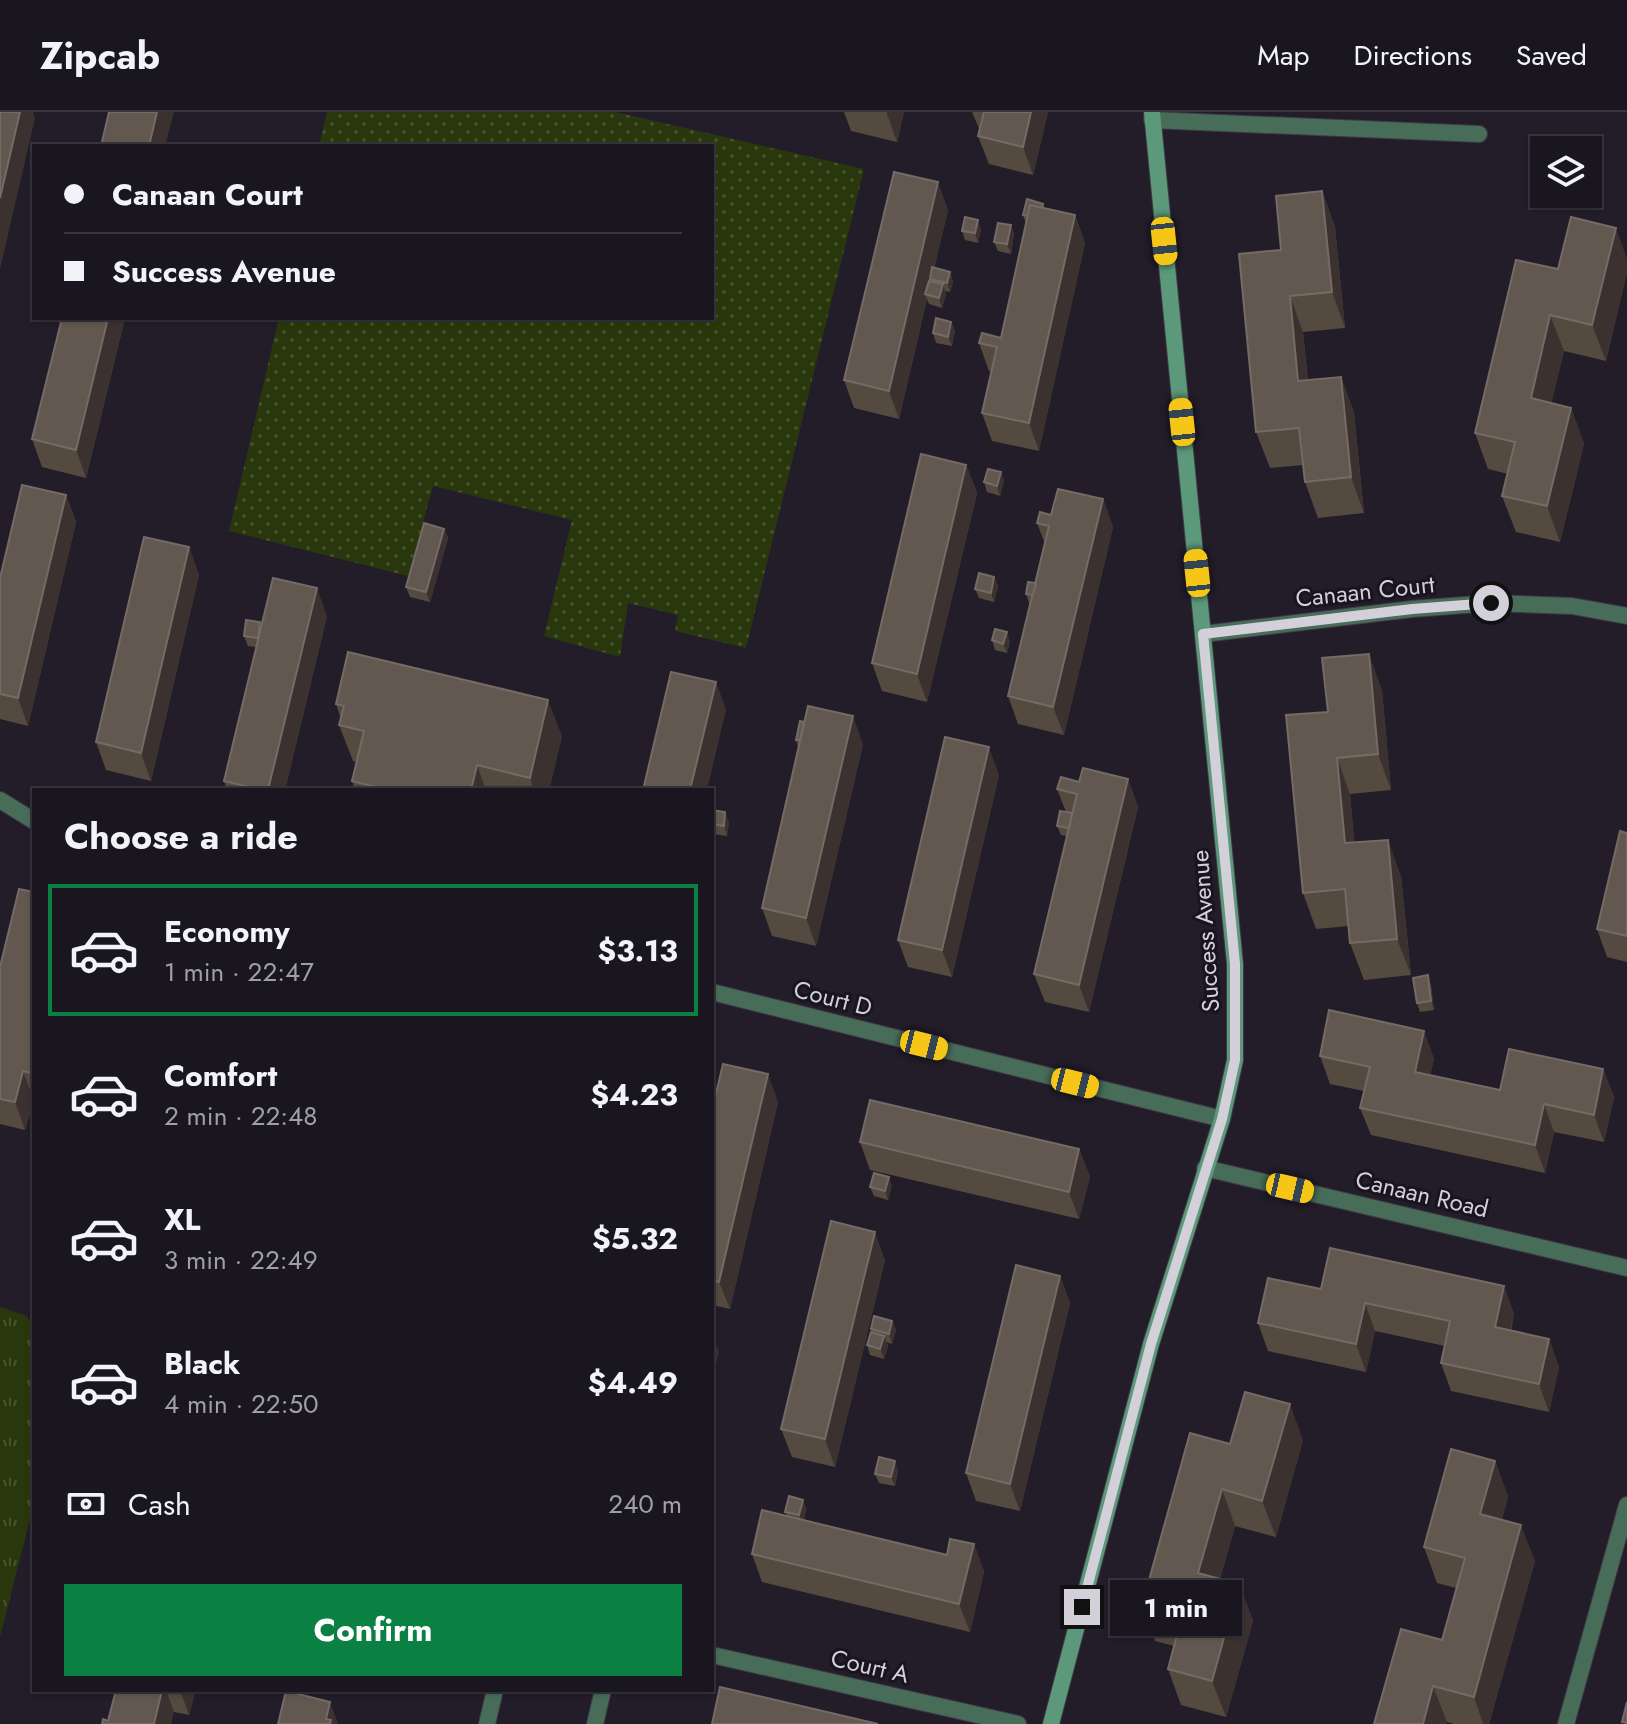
<!DOCTYPE html>
<html lang="en">
<head>
<meta charset="utf-8">
<style>
	body { margin:0; font-family:Jost,sans-serif; background:#27232c; color:#f1f3f6; height:100vh; display:flex; flex-direction:column; font-size:30px; white-space:nowrap }
	* { box-sizing:border-box; margin:0 }
	p { font-size:26px; color:#9f9fa4 }
	.icon { flex:none; width:44px; height:44px; fill:none; stroke:currentColor; stroke-width:2; stroke-linecap:round; stroke-linejoin:round }
	.map { position:relative; flex:1; overflow:hidden }
	.details { position:absolute; left:32px; top:676px; width:682px; height:904px; display:flex; flex-direction:column; background:#1a161f; border-radius:0px; box-shadow:0 2px 6px #0004,0 0 0 2px #38353d }
	.details>* { flex:none }
	.hud { position:absolute; left:32px; top:32px; width:682px; height:176px; border-radius:0px; box-shadow:0 2px 6px #0004,0 0 0 2px #38353d; display:grid; align-content:center; height:176px; padding:0 32px; background:#1a161f }
	.fabs { position:absolute; left:1530px; top:24px; display:grid; gap:16px }
	.fabs a { display:grid; place-items:center; width:72px; height:72px; border-radius:0px; background:#1a161f; box-shadow:0 2px 6px #0004,0 0 0 2px #38353d; font-size:40px }
	.end { position:absolute; width:36px; height:36px; margin:-18px; border:10px solid #d3d0d9; background:#111; box-shadow:0 0 0 4px #111 }
	.from { border-radius:50% }
	.bubble { position:absolute; height:56px; border-radius:0px; background:#1a161f; box-shadow:0 2px 6px #0004,0 0 0 2px #38353d; font-size:26px; font-weight:700; line-height:56px; text-align:center }
	.car { position:absolute; width:24px; height:48px; margin:-24px -12px; border-radius:10px; box-shadow:0 0 6px 2px #0007; background:linear-gradient(#f5c518 24%,#345 0 40%,#f5c518 0 76%,#345 0 86%,#f5c518 0) }
	.hud b { display:flex; align-items:center; gap:28px; height:76px; font-size:30px }
	.hud b+b { border-top:2px solid #38353d }
	.hud i { width:20px; height:20px; background:#f1f3f6 }
	ul { padding:0; list-style:none }
	li { display:flex; align-items:center; gap:24px; height:132px; margin:0 16px 12px; padding:0 16px; border:4px solid transparent; border-radius:0px }
	li div { flex:1 }
	li b { display:block; font-size:30px }
	li em { font-style:normal; font-weight:700 }
	li.current { border-color:#0b8043 }
	li>.icon { width:72px; height:72px; stroke-width:1.5 }
	h2 { padding:0 32px; font-size:36px; line-height:96px }
	.pay { display:flex; align-items:center; gap:20px; height:88px; padding:0 32px; font-size:30px }
	.pay p { margin-inline-start:auto }
	.button { display:flex; gap:16px; margin-top:auto; padding:16px 32px }
	.button a { flex:1; height:92px; border-radius:0px; background:#0b8043; color:#fff; font-size:32px; font-weight:700; line-height:92px; text-align:center }
	header { display:flex; align-items:center; gap:48px; box-sizing:border-box; height:112px; padding:0 40px; background:#1a161f; border-bottom:2px solid #38353d }
	header strong { font-size:38px }
	nav { display:flex; gap:44px; margin-inline-start:auto; font-size:28px }
	.map>svg:first-child { display:block }
</style>
</head>
<body>
<header>
<strong>Zipcab</strong>
<nav><a>Map</a><a>Directions</a><a>Saved</a></nav>
</header>
<div class="map">
<svg width="1627" height="1612" viewBox="0 0 1627 1612">
	<defs>
		<pattern id="grass-dots" width="8" height="8" patternUnits="userSpaceOnUse" patternTransform="scale(2)"><rect width="8" height="8" fill="#29380c"/><path d="M2 2h.1M6 6h.1" fill="none" stroke="#47542f" stroke-width="1.8" stroke-linecap="round"/></pattern>
		<pattern id="park-tufts" width="24" height="20" patternUnits="userSpaceOnUse" patternTransform="scale(2)"><rect width="24" height="20" fill="#29380c"/><path d="M3 7l-1-3M5 7V3M7 7l1-3M15 17l-1-3M17 17v-4M19 17l1-3" fill="none" stroke="#47542f"/></pattern>
	</defs>
	<rect width="100%" height="100%" fill="#221d29"/>
	<path fill="url(#grass-dots)" d="M327,0h288l249,57 -118,479 -71,-17 3,-16 -50,-12 -8,54 -76,-21 28,-116 -139,-34 -25,90 -179,-45 50,-213h433v-172h-393z"/>
	<path fill="url(#park-tufts)" d="M0,1195l27,9 7,13v175l-34,133z"/>
	<g fill="none" stroke-linecap="round" stroke-linejoin="round">
		<g stroke="#3e3a45" stroke-width="18">
			<path id="lane" d="M1152,8l327,14"/>
		</g>
		<g stroke="#3e3a45" stroke-width="18">
			<g id="street">
				<path d="M1203,522l209,-25 79,-6 81,3 55,10"/>
				<path d="M0,688l34,21"/>
				<path d="M712,880l510,127"/>
				<path d="M1205,1056l422,100"/>
				<path d="M712,1543l306,69"/>
				<path d="M487,1612l8,-34"/>
				<path d="M595,1612l8,-34"/>
				<path d="M1566,1612l61,-219"/>
			</g>
		</g>
		<g stroke="#3e3a45" stroke-width="18">
			<path id="secondary" d="M1051,1612l100,-380 71,-225 13,-59v-96l-83,-852"/>
		</g>
		<use href="#lane" stroke="#476d59" stroke-width="16"/>
		<use href="#street" stroke="#476d59" stroke-width="16"/>
		<use href="#secondary" stroke="#5b997a" stroke-width="16"/>
	</g>
	<g fill="#554a40">
		<path d="M844,0h60l-7,30 -46,-11z"/>
		<path d="M972,0h76l-15,63 -44,-11 -11,-28 2,-5z"/>
		<path d="M1322,79l13,36 10,101 -42,4 5,49 33,-4 13,36 10,100 -46,5 -13,-36 -2,-17 -33,3 -14,-36 25,-182z"/>
		<path d="M1043,92l2,5 30,6 10,28 -46,208 -47,-10 -10,-28 9,-41 -2,-1 -10,-28 22,-5 25,-114 -3,-9z"/>
		<path d="M948,98l-14,58 16,4 3,10 -3,10 -5,-1 1,3 -4,14 -13,-4 -2,-5 -28,120 -45,-11 -10,-28z"/>
		<path d="M1011,113l3,9 -3,20 -13,-3 -4,-9z"/>
		<path d="M981,118l-3,13 -13,-3 -3,-9z"/>
		<path d="M1627,147v13l-21,89 -42,-10 -13,52 20,5 13,36 -24,98 -44,-10 -14,-36 6,-22 -20,-5 -13,-36 83,-164z"/>
		<path d="M62,206h63l-39,160 -44,-11 -10,-28z"/>
		<path d="M951,210l4,9 -3,15 -16,-3 -3,-10z"/>
		<path d="M966,353l11,28 -50,209 -45,-11 -10,-28z"/>
		<path d="M1001,360l3,9 -4,15 -13,-4 -3,-10z"/>
		<path d="M66,383l10,27 -48,204 -28,-7v-141z"/>
		<path d="M1103,387l10,28 -49,208 -46,-11 -10,-28 23,-92 -2,-1 -3,-9 10,-11 9,-39 -8,-21 14,-8z"/>
		<path d="M444,417l4,9 -18,64 -20,-5 -4,-10z"/>
		<path d="M189,435l10,28 -48,206 -45,-11 -10,-28z"/>
		<path d="M994,465l4,9 -4,16 -15,-4 -4,-9z"/>
		<path d="M327,504l-42,174h-58l-3,-9 32,-134 -8,-1 -4,-10 17,-10z"/>
		<path d="M992,528l18,2 -3,11 -12,-3z"/>
		<path d="M1382,578l9,100 -41,4 4,48 47,34 10,99 -47,5 -14,-37 -1,-17 -33,3 -13,-36 25,-181z"/>
		<path d="M336,592l226,32 -13,54h-194l-3,-9 5,-19 -4,-1 -14,-36 2,-6z"/>
		<path d="M796,628l67,4 -47,202 -44,-10 -10,-28 36,-161z"/>
		<path d="M999,663l-47,202 -44,-10 -10,-27z"/>
		<path d="M1128,667l10,28 -49,205 -44,-10 -11,-28 33,-138 -6,-1 -4,-9 9,-14 -9,-23 22,-7z"/>
		<path d="M712,698l17,12 -2,14 -14,-2 -1,-4z"/>
		<path d="M1627,721v129l-20,-5 -10,-28z"/>
		<path d="M34,780v207l-9,31 -25,-6v-157z"/>
		<path d="M1431,873l3,25 -14,2 -3,-9z"/>
		<path d="M1320,944l114,2 -4,18 70,14 103,-21 11,28 -10,45 -50,-10 -9,41 -174,-38 -11,-27 4,-17 -34,-7z"/>
		<path d="M778,990l-48,207 -18,-4v-195z"/>
		<path d="M860,1030l219,7 11,28 -11,42 -209,-49z"/>
		<path d="M892,1074l-4,14 -14,-4 -4,-9z"/>
		<path d="M885,1148l-50,207 -43,-10 -11,-28z"/>
		<path d="M1060,1164l10,27 -50,208 -44,-10 -10,-28z"/>
		<path d="M1321,1177l193,24 -3,18 38,8 10,28 -10,45 -98,-21 -10,-28 4,-17 -70,-15 -9,41 -98,-21 -10,-28z"/>
		<path d="M892,1209l4,9 -4,14 -6,-2 2,4 -4,13 -14,-4 -3,-10 5,-12 -1,-4z"/>
		<path d="M1303,1328l-27,97 -41,-11 -15,53 19,5 14,37 -27,96 -45,-12 -13,-36 6,-23 -19,-5 -13,-36 88,-161z"/>
		<path d="M1495,1349l13,36 -6,22 33,42 -46,163h-35l-7,-2 -1,2h-72l68,-84 14,-52 -19,-5 -13,-36z"/>
		<path d="M898,1359l-3,15 -16,-3 -4,-9z"/>
		<path d="M803,1388l3,9 -2,11 143,35 27,-11 10,28 -14,60 -208,-50 -10,-28 35,-38 -2,-4z"/>
		<path d="M116,1578h76l2,6 -5,19 -15,-3 -66,9z"/>
	</g>
	<g fill="#3b3230">
		<path d="M20,0h13l2,6 -35,151v-71z"/>
		<path d="M157,0h17l-9,34h-16z"/>
		<path d="M887,0h17l-7,30 -10,-28z"/>
		<path d="M1031,0h17l-15,63 -10,-28z"/>
		<path d="M938,70l10,28 -16,69h-2l1,4 -6,11 2,5 -28,120 -10,-28z"/>
		<path d="M1322,79l13,36 10,101 -13,-36z"/>
		<path d="M1075,103l10,28 -46,208 -10,-28z"/>
		<path d="M978,108l3,10 -3,13 -3,-10z"/>
		<path d="M1011,113l3,9 -3,20 -4,-10z"/>
		<path d="M1616,116l11,31v13l-21,89 -14,-36z"/>
		<path d="M950,160l3,10 -3,10 -3,-9z"/>
		<path d="M943,172l3,10 -4,14 -3,-10z"/>
		<path d="M1290,184l13,36 8,86 -13,-37z"/>
		<path d="M1550,203l14,36 -20,84 -13,-37z"/>
		<path d="M108,206h17l-39,160 -10,-28z"/>
		<path d="M951,210l4,9 -3,15 -4,-9z"/>
		<path d="M1341,265l13,36 10,100 -13,-36z"/>
		<path d="M1571,296l13,36 -24,98 -13,-36z"/>
		<path d="M966,353l11,28 -50,209 -10,-28z"/>
		<path d="M1001,360l3,9 -4,15 -3,-10z"/>
		<path d="M66,383l10,27 -48,204 -10,-28z"/>
		<path d="M1103,387l10,28 -49,208 -11,-28z"/>
		<path d="M444,417l4,9 -18,64 -4,-10z"/>
		<path d="M189,435l10,28 -48,206 -10,-28z"/>
		<path d="M994,465l4,9 -4,16 -3,-9z"/>
		<path d="M317,476l10,28 -42,174h-17z"/>
		<path d="M1007,520l3,10 -3,11 -4,-9z"/>
		<path d="M1369,542l13,36 9,100 -13,-36z"/>
		<path d="M716,570l10,28 -19,80h-17z"/>
		<path d="M548,588l14,36 -13,54h-15l-4,-12z"/>
		<path d="M853,604l10,28 -47,202 -10,-28z"/>
		<path d="M989,635l10,28 -47,202 -10,-27z"/>
		<path d="M1337,646l13,36 8,85 -13,-36z"/>
		<path d="M477,653l9,25h-15z"/>
		<path d="M1128,667l10,28 -49,205 -10,-27z"/>
		<path d="M725,700l4,10 -2,14 -3,-10z"/>
		<path d="M1388,728l13,36 10,99 -14,-36z"/>
		<path d="M1428,863l3,10 3,25 -3,-9z"/>
		<path d="M1424,919l10,27 -9,42 -10,-28z"/>
		<path d="M34,947v23l-3,-9z"/>
		<path d="M1603,957l11,28 -10,45 -10,-27z"/>
		<path d="M23,959l10,28 -8,31 -10,-28z"/>
		<path d="M768,962l10,28 -48,207 -11,-27z"/>
		<path d="M1544,992l10,28 -9,41 -10,-28z"/>
		<path d="M1079,1037l11,28 -11,42 -10,-27z"/>
		<path d="M889,1065l3,9 -4,14 -3,-9z"/>
		<path d="M875,1120l10,28 -50,207 -10,-28z"/>
		<path d="M1060,1164l10,27 -50,208 -10,-27z"/>
		<path d="M1504,1174l10,27 -9,42 -10,-28z"/>
		<path d="M1365,1191l10,28 -9,41 -10,-28z"/>
		<path d="M892,1209l4,9 -4,14 -3,-10z"/>
		<path d="M712,1221l7,19 -7,28z"/>
		<path d="M884,1224l4,10 -4,13 -4,-10z"/>
		<path d="M1549,1227l10,28 -10,45 -10,-28z"/>
		<path d="M1290,1292l13,36 -27,97 -14,-36z"/>
		<path d="M895,1349l3,10 -3,15 -4,-9z"/>
		<path d="M1495,1349l13,36 -15,53 -13,-36z"/>
		<path d="M1222,1377l13,37 -24,83 -13,-36z"/>
		<path d="M803,1388l3,9 -3,16 -4,-10z"/>
		<path d="M1521,1413l14,36 -46,163h-6l-9,-27z"/>
		<path d="M974,1432l10,28 -14,60 -11,-28z"/>
		<path d="M1239,1472l14,37 -27,96 -14,-36z"/>
		<path d="M1433,1574l14,36 -1,2h-23z"/>
		<path d="M162,1578h4l8,22 -3,12h-17z"/>
		<path d="M180,1578h12l2,6 -5,19z"/>
		<path d="M330,1590l8,22h-11l-1,-5z"/>
	</g>
	<g fill="#625850" stroke="#746b66" stroke-width="2">
		<path d="M0,0h20l-20,86z"/>
		<path d="M109,0h48l-8,34h-48z"/>
		<path d="M984,0h47l-8,35 -45,-11z"/>
		<path d="M894,60l44,10 -49,209 -45,-11z"/>
		<path d="M1322,79l10,101 -42,4 8,85 43,-4 10,100 -46,5 -6,-54 -43,4 -17,-178 42,-4 -5,-54z"/>
		<path d="M1027,87l16,5 -1,4 -12,-3 -2,11 -5,-1z"/>
		<path d="M1030,93l45,10 -46,208 -47,-10 15,-66 -18,-4 3,-10 19,5z"/>
		<path d="M965,105l13,3 -3,13 -13,-2z"/>
		<path d="M1571,105l45,11 -24,97 -42,-10 -19,83 40,10 -24,98 -45,-10 13,-54 -40,-9 41,-173 42,9z"/>
		<path d="M998,111l13,2 -4,19 -13,-2z"/>
		<path d="M932,155l18,5 -3,11 -17,-4z"/>
		<path d="M929,169l14,3 -4,14 -14,-4z"/>
		<path d="M62,206h46l-32,132 -44,-11z"/>
		<path d="M936,206l15,4 -3,15 -15,-4z"/>
		<path d="M921,342l45,11 -49,209 -45,-11z"/>
		<path d="M988,357l13,3 -4,14 -13,-4z"/>
		<path d="M22,373l44,10 -48,203 -18,-4v-116z"/>
		<path d="M1058,377l45,10 -50,208 -45,-11 41,-170 -12,-3 3,-11 11,3z"/>
		<path d="M424,411l20,6 -18,63 -20,-5z"/>
		<path d="M144,425l45,10 -48,206 -45,-11z"/>
		<path d="M979,461l15,4 -3,16 -16,-4z"/>
		<path d="M273,466l44,10 -49,202h-6l-38,-9z"/>
		<path d="M1028,470l8,1 -3,12 -7,-1z"/>
		<path d="M246,508l14,2 -2,16 -14,-2z"/>
		<path d="M995,517l12,3 -4,12 -11,-4z"/>
		<path d="M348,540l200,48 -18,78 -53,-13 -6,25h-83l-36,-9 12,-50 -25,-6 5,-19 -8,-2z"/>
		<path d="M1369,542l9,100 -41,4 8,85 43,-3 9,99 -47,4 -5,-54 -42,4 -17,-178 42,-3 -6,-54z"/>
		<path d="M671,560l45,10 -26,108h-47z"/>
		<path d="M808,594l45,10 -47,202 -44,-10z"/>
		<path d="M800,609l4,1 -4,18h-4z"/>
		<path d="M945,625l44,10 -47,203 -44,-10z"/>
		<path d="M1083,656l45,11 -49,206 -45,-11 43,-180 -20,-5 4,-12 18,5z"/>
		<path d="M712,698l13,2 -1,14 -12,-2z"/>
		<path d="M1060,699l12,2 -3,15 -12,-2z"/>
		<path d="M1620,719l7,2v103l-30,-7z"/>
		<path d="M19,777l15,3v132l-2,7h2v28l-3,14 -8,-2 -8,31 -15,-3v-132z"/>
		<path d="M1428,863l3,26 -14,2 -4,-25z"/>
		<path d="M1329,898l95,21 -9,41 85,18 9,-41 94,20 -9,46 -50,-11 -9,41 -175,-37 10,-41 -50,-11z"/>
		<path d="M723,952l45,10 -49,208 -7,-2v-170z"/>
		<path d="M870,988l209,49 -10,43 -209,-50z"/>
		<path d="M874,1061l15,4 -4,14 -15,-4z"/>
		<path d="M831,1109l44,11 -50,207 -44,-10z"/>
		<path d="M1330,1136l174,38 -9,41 54,12 -10,45 -98,-21 9,-42 -85,-18 -9,41 -98,-21 10,-45 53,11z"/>
		<path d="M1016,1153l44,11 -50,208 -44,-11z"/>
		<path d="M874,1204l18,5 -3,13 -18,-5z"/>
		<path d="M871,1220l13,4 -4,13 -13,-4z"/>
		<path d="M1245,1280l45,12 -28,97 -40,-12 -24,84 41,11 -27,97 -44,-12 14,-53 -40,-11 48,-172 40,11z"/>
		<path d="M1451,1337l44,12 -15,53 41,11 -47,172 -41,-11 -10,38h-49l27,-95 41,11 23,-82 -41,-11z"/>
		<path d="M879,1345l16,4 -4,16 -16,-3z"/>
		<path d="M789,1384l14,4 -4,15 -14,-3z"/>
		<path d="M762,1398l185,45 3,-16 24,5 -15,60 -207,-50z"/>
		<path d="M720,1575l158,37h-166z"/>
		<path d="M116,1578h46l-8,34h-52l1,-5 5,2z"/>
		<path d="M286,1579l44,11 -4,17 5,1 -1,4h-52z"/>
		<path d="M1627,1590v21l-5,-1z"/>
	</g>
	<g fill="none" stroke-linecap="round" stroke-linejoin="round">
		<path stroke="#d3d0d9" stroke-width="10" d="M1082,1495l69,-263 71,-225 13,-59v-96l-32,-330 209,-25 79,-6"/>
	</g>
	<g text-anchor="middle" dominant-baseline="central" stroke-width="6" stroke-linejoin="round" paint-order="stroke">
		<g font-size="24" fill="#d3d0d9" stroke="#181420">
			<text transform="translate(1365 479) rotate(-6)">Canaan Court</text>
			<text transform="translate(1205 819) rotate(-94)">Success Avenue</text>
			<text transform="translate(833 886) rotate(14)">Court D</text>
			<text transform="translate(1422 1082) rotate(13)">Canaan Road</text>
			<text transform="translate(870 1554) rotate(13)">Court A</text>
		</g>
	</g>
</svg>
<div class="fabs">
<a><svg class="icon" aria-label="layers" viewBox="0 0 24 24"><path d="M12 4l9 5-9 5-9-5zM3 14l9 5 9-5"/></svg></a>
</div>
<i class="end from" style="left:1491px;top:491px"></i>
<i class="end" style="left:1082px;top:1495px"></i>
<div class="bubble" style="left:1110px;top:1468px;width:132px">1 min</div>
<i class="car" style="left:1164px;top:129px;rotate:174deg"></i>
<i class="car" style="left:1182px;top:310px;rotate:354deg"></i>
<i class="car" style="left:1197px;top:461px;rotate:354deg"></i>
<i class="car" style="left:924px;top:933px;rotate:104deg"></i>
<i class="car" style="left:1075px;top:971px;rotate:104deg"></i>
<i class="car" style="left:1290px;top:1076px;rotate:103deg"></i>
<div class="hud">
<b><i class="from"></i>Canaan Court</b>
<b><i></i>Success Avenue</b>
</div>
<section class="details">
<h2>Choose a ride</h2>
<ul>
<li class="current"><svg class="icon" aria-label="car" viewBox="0 0 24 24"><path d="M5 17H2v-5l4-1 3-4h7l3 4 3 1v5h-3M9 17h6M6 11h13"/><circle cx="7" cy="17" r="2"/><circle cx="17" cy="17" r="2"/></svg><div><b>Economy</b><p>1 min · 22:47</p></div><em>$3.13</em></li>
<li><svg class="icon" aria-label="car" viewBox="0 0 24 24"><path d="M5 17H2v-5l4-1 3-4h7l3 4 3 1v5h-3M9 17h6M6 11h13"/><circle cx="7" cy="17" r="2"/><circle cx="17" cy="17" r="2"/></svg><div><b>Comfort</b><p>2 min · 22:48</p></div><em>$4.23</em></li>
<li><svg class="icon" aria-label="car" viewBox="0 0 24 24"><path d="M5 17H2v-5l4-1 3-4h7l3 4 3 1v5h-3M9 17h6M6 11h13"/><circle cx="7" cy="17" r="2"/><circle cx="17" cy="17" r="2"/></svg><div><b>XL</b><p>3 min · 22:49</p></div><em>$5.32</em></li>
<li><svg class="icon" aria-label="car" viewBox="0 0 24 24"><path d="M5 17H2v-5l4-1 3-4h7l3 4 3 1v5h-3M9 17h6M6 11h13"/><circle cx="7" cy="17" r="2"/><circle cx="17" cy="17" r="2"/></svg><div><b>Black</b><p>4 min · 22:50</p></div><em>$4.49</em></li>
</ul>
<div class="pay"><svg class="icon" aria-label="cash" viewBox="0 0 24 24"><path d="M3 7h18v10H3z"/><circle cx="12" cy="12" r="2"/></svg>Cash<p>240 m</p></div>
<div class="button"><a>Confirm</a></div>
</section>
</div>
</body>
</html>
